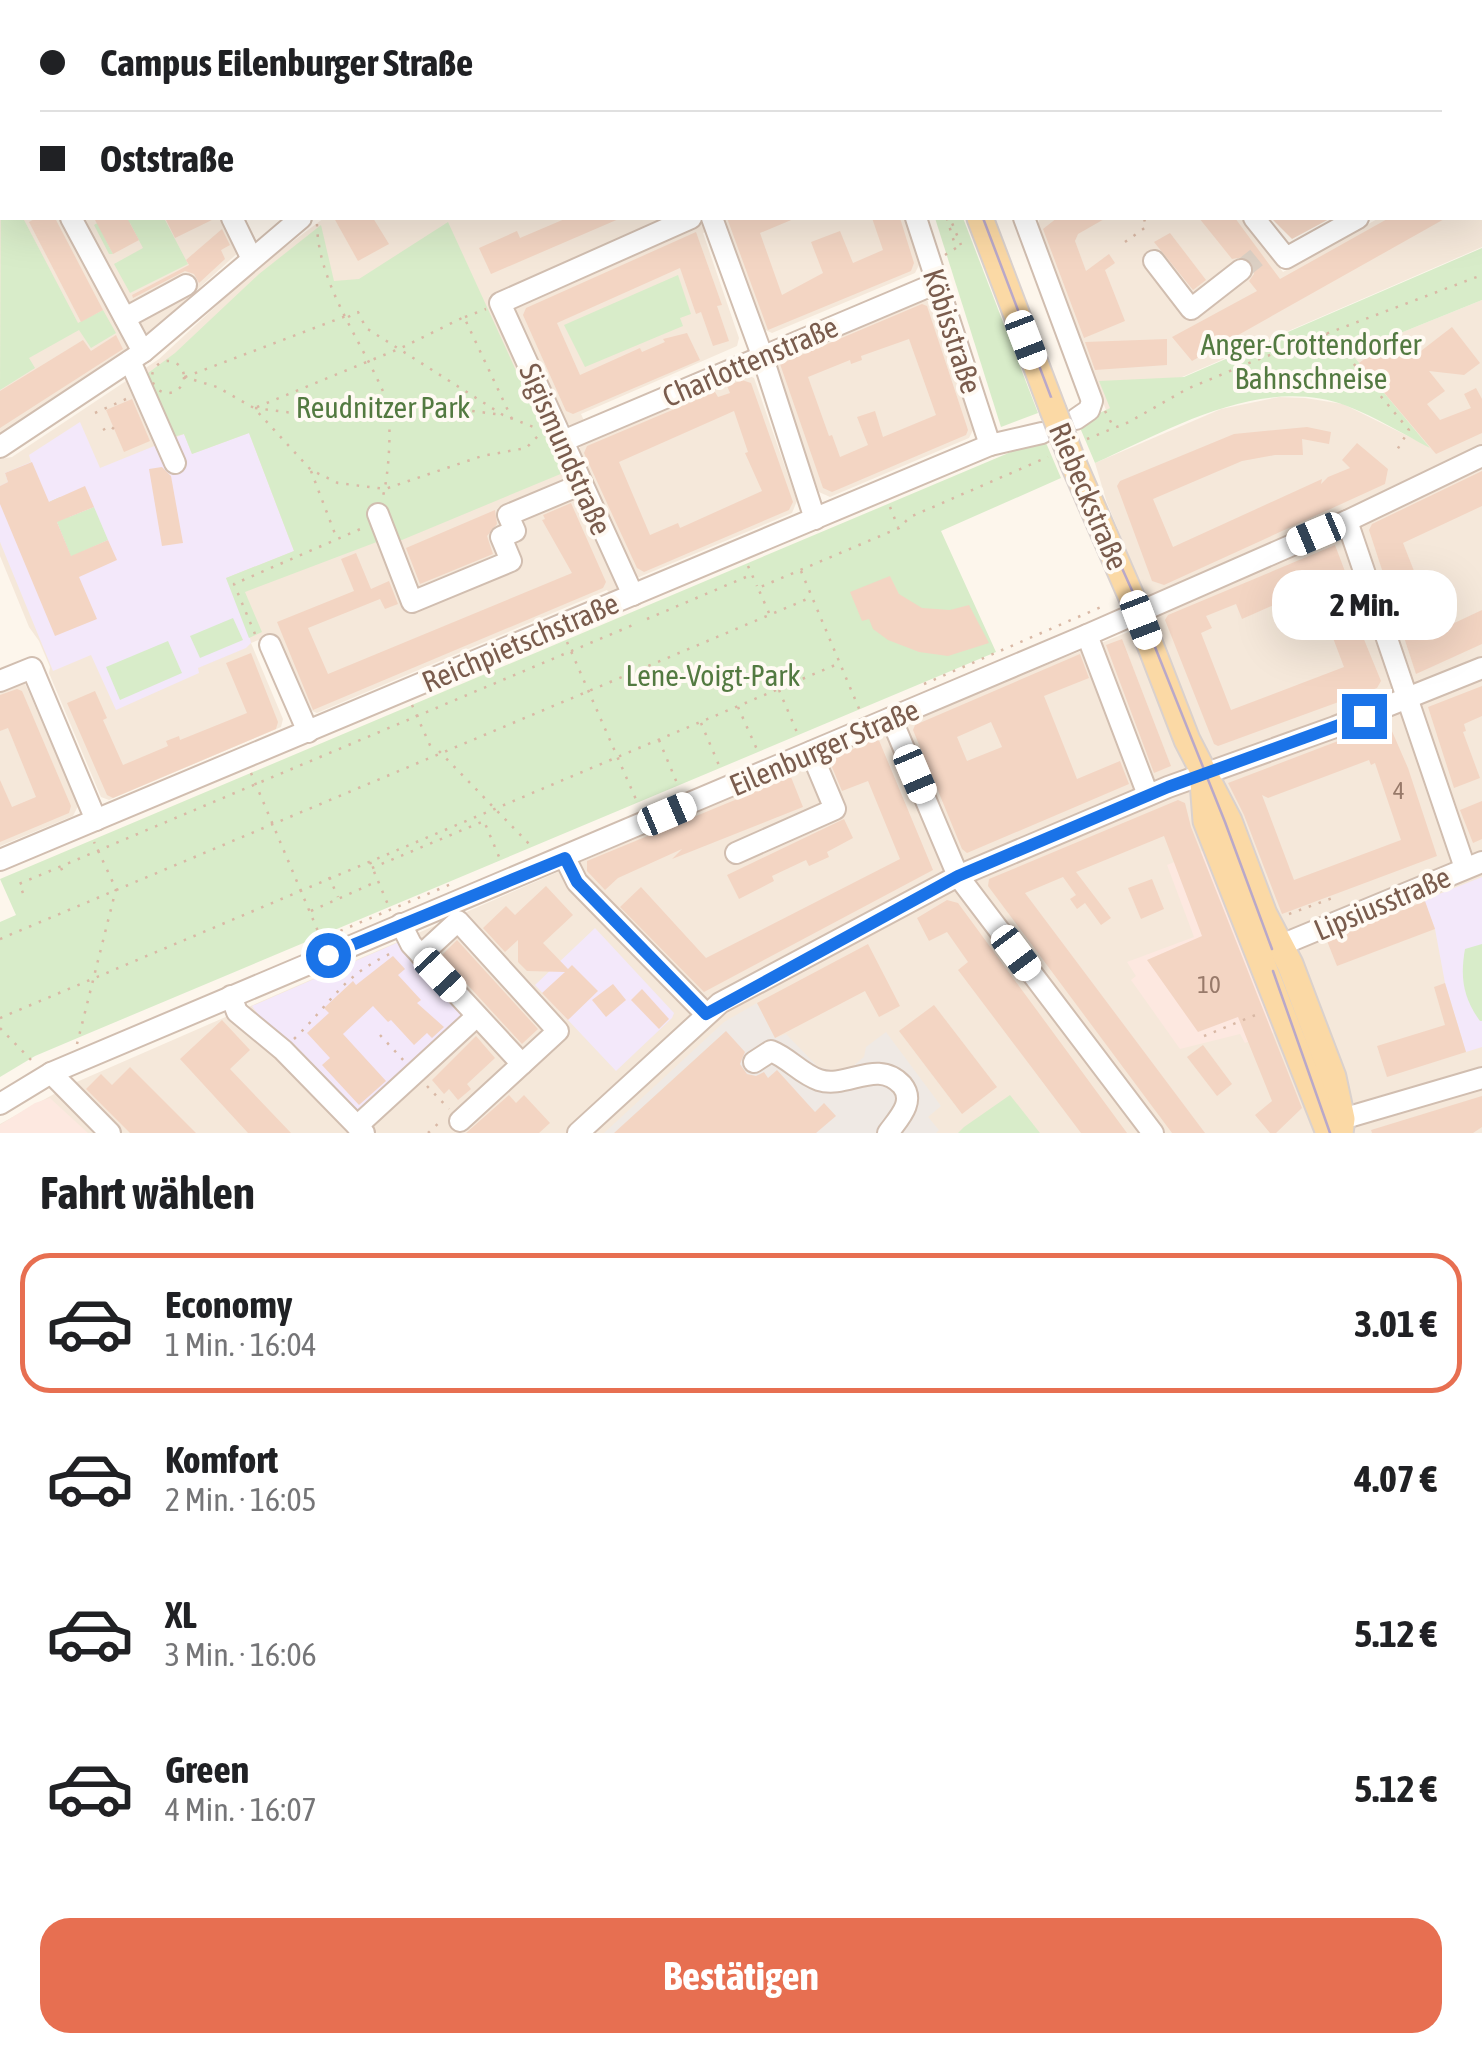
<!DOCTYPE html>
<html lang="de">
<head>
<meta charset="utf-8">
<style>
	body { margin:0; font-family:"Asap Condensed",sans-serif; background:#f2f2f2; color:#202124; height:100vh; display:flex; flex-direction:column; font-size:38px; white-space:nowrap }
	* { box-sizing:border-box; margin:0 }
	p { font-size:32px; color:#757577 }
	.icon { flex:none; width:55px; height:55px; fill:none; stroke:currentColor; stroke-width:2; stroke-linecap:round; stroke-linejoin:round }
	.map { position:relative; height:1133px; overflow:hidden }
	.side { display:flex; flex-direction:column; background:#fff; flex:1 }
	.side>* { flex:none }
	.hud { position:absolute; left:0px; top:0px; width:1482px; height:220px; box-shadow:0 10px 40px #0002; display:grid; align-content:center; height:220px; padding:0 40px; background:#fff }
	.end { position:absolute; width:45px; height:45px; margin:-22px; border:12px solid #1a73e8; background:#fff; box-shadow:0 0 0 5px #fff }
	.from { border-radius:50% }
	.bubble { position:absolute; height:70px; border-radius:30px; background:#fff; box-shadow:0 10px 40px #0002; font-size:32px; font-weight:700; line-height:70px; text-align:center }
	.car { position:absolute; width:30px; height:60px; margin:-30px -15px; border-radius:12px; box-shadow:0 0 8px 2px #0007; background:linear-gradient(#fff 24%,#345 0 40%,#fff 0 76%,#345 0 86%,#fff 0) }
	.hud b { display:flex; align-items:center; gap:35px; height:95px; font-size:38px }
	.hud b+b { border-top:2px solid #e0e0e0 }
	.hud i { width:25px; height:25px; background:#202124 }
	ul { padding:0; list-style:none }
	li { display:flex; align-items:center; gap:30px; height:140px; margin:0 20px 15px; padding:0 20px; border:5px solid transparent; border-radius:30px }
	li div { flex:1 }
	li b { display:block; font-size:38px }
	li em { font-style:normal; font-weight:700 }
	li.active { border-color:#e76f51 }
	li>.icon { width:90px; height:90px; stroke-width:1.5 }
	h2 { padding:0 40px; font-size:45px; line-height:120px }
	.action { display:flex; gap:20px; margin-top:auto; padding:20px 40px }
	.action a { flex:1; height:115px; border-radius:30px; background:#e76f51; color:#fff; font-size:40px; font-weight:700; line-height:115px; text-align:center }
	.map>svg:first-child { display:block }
</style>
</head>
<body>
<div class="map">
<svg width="1482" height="1133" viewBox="0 0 1482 1133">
	<rect width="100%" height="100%" fill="#fdf6ec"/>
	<g fill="#f5e8da">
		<path d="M0,87l2,131h63l67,128 -132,88z"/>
		<path d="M1482,160v87l-376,163 -69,-175 2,-15 5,-2h197l42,54 96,-54h101z"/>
		<path d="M77,218h148l16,32 -96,87z"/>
		<path d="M324,218h340l-175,78 131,288 -5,9 -5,2 -3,-5 -290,123 -10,-4 -33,-75 -23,9 32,76 -2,8 -172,73 -8,-3 -52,-124 1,-6 -11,-26 -10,-14 -29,-71v-97l12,-2 147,-98 97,-90z"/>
		<path d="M722,218h184l14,45 -5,10 -143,60 -11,-5z"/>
		<path d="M697,219l15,10 -9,4 36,105 -2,8 -156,68 4,9 -15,2 -8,-5 -48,-108 3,-8z"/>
		<path d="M923,299l10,5 40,126 -4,8 -139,59 -11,-5 -46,-124 5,-9z"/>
		<path d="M1482,300v833h-1482v-9l72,-40 816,-356 268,-107 -49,-118 -12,-40 126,-54 58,-12 26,1 38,6 85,42 -77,-93z"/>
		<path d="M743,373l11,5 43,123 -5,12 -155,65 -60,-123 6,-15z"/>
		<path d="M17,682h7l4,8 50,116 -5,10 -73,30v-157z"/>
	</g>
	<g fill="#fde8e0">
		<path d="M1207,849l68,183 -30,11 -5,-9 -60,15 -49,-69 5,-4 -9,-14 67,-25 -27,-72z"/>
		<path d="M50,1098l38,35h-88v-8l35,-22z"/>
	</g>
	<path fill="#efe9e4" d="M757,1003l18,35 11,-4 32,33 18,4 17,-5 11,-9 2,-10 20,-15 55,74 -13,11 11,13 -3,3h-332l120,-111z"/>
	<g fill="#f3e8fa">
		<path d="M80,422l20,46 84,-34 8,20 57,-21 45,118 -68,27 23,55 2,10 -5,5 -48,20 1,5 -83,37 -25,-55 -38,16 -53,-129v-56l8,-4 -3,-9 26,-11 -2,-7z"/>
		<path d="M1482,877v170l-16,5 -21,-69 -10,-54 -11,-29z"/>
		<path d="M595,928l79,85 -2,5 -56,53 -81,-86z"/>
		<path d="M399,942l70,76 -110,101 -85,-82 -22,-31z"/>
	</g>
	<g fill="#d8ecc9">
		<path d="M1,173l1,45h21l55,105 25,-13 13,23 -25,15 -12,-18 -50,28 6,10 -35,22z"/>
		<path d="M106,218h58l24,46 -58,29 -16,-29 29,-16 -13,-25 -26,13 9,18h-4l-15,-29z"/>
		<path d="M935,218h28l75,195 -37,14z"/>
		<path d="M448,222l115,251 -178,74 -3,-7 -137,52 17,40 -13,6 -23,-60 68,-27 -45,-118 -57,21 -8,-20 -11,3 -29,-61 31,-23 84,-79 62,-49 13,56 25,-2z"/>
		<path d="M1482,248v52l-131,53 79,95c-27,-14 -54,-31 -83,-42 -85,-32 -176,23 -252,57l-17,-40 32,-15 -11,-27 85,-4z"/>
		<path d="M678,275l13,39 -11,4 3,8 -98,41 -21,-42z"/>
		<path d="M1044,438l17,40 -120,53 55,121 -909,382 -52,22 -35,21v-155l16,-7 -16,-36z"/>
		<path d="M60,497l9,20 25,-10 14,33 -37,17 -22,-55z"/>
		<path d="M233,618l10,22 -43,18 -10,-22z"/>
		<path d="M168,641l14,32 -62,27 -14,-33z"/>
		<path d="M1482,944v77h-2c-17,-23 -20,-44 -15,-72z"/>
		<path d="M1010,1095l30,38h-82l6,-6z"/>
	</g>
	<g fill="#f3d5c3" fill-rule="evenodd">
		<path d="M36,218h19l48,92 -22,12 -52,-100z"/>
		<path d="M94,218h33l12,22 -26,14z"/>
		<path d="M165,218h51l-41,20z"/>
		<path d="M334,218h39l16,26 -31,17z"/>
		<path d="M567,218h54l-130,56 -12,-26 38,-17 3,7z"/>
		<path d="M727,218h69l-36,15 22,62 41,-22 -12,-31 29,-11 13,32 30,-13 -11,-32h28l14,45 -3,8 -143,59z"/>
		<path d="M1057,218h49l-28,16 -3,7 11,30 23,-17 6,9 -10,7 20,51 -41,17 -41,-109z"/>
		<path d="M1199,218h36l45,61 109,-61h57l-254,143 -20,-24 85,-46 -8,-10 5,-7 -2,-12 -7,-5 -13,2z"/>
		<path d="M1271,218h60l-39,21z"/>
		<path d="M222,229l8,16 -9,5 4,9 -26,24 -5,-9 -9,-3 -52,27 -1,-3 57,-30 -3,-5z"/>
		<path d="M696,232l26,73 -5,1 12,35 -16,5 -12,-34 -5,2 -16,-46 -123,55 23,52 60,-27 2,4 23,-10 -2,-3 24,-6 13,27 -127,54 -7,-3 -43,-96 3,-7z"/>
		<path d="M1170,233l36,47 -13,10 -39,-48z"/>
		<path d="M922,304l5,2 41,124 -2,5 -134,57 -9,-4 -43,-124zM909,339l27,76 -53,22 -8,-26 -18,6 11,28 -28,12 -8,-22 -3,1 -21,-59 42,-17 1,4 11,-4 -1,-4z"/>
		<path d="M1452,327l28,36 -16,12 -35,-4 16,20 -18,13 13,16 31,-12 -7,-14 12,-6 6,11v34l-46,21 -77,-91 40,-29 18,20z"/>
		<path d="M116,335l7,14 -123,79v-37l83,-51 8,11z"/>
		<path d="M1167,339v26l-72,5 -10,-28z"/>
		<path d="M742,380l9,3 42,119 -4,8 -145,62 -7,-4 -19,-41 -34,-74 3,-7 128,-54 3,5 12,-4 -3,-7zM734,411l14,41 -3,1 17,38 -82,37 -2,-5 -28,12 -31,-73z"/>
		<path d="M132,399l18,42 -26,11 -18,-42z"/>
		<path d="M1307,427l24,5 -2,12 -27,-5 1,16h-28l-33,6 -89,38 20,48 149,-68 -1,5 7,-7 22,-9 -8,-8 15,-17 31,26 -3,15 -221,101 -12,-4 -35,-95 3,-5 114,-47z"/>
		<path d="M32,462l17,40 36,-16 9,21 -37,15 14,34 37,-16 9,20 -38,17 18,42 -42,17 -55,-132v-18l8,-4 -3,-9z"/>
		<path d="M162,467l9,9 12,67 -21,3 -13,-77z"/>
		<path d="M1482,471v35l-79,37 26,66 -6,2 10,22 49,-23v34l-66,30 -47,-144 3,-6z"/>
		<path d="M571,503l35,79 -3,6 -290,122 -36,-88 77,-31 -13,-32 15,-6 15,36 18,-8 9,23 -13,5 -5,-10 -72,29 20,46 244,-101 -30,-53 3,-1 -2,-4z"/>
		<path d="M495,510l2,14 -10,12 6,18 -73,30 -14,-36z"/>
		<path d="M1335,545l34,90 -6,2 18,44 -4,7 -159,58 -4,-2 -49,-124 3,-5zM1326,582l9,22 -13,5 22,58 -113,43 -30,-77 11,-5 -6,-12 30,-12 6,15z"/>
		<path d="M890,576l9,18 23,14 28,2 19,-5 20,38 -41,13 -29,-4 -31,-12 -15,-11 -4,-10 -7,2 -12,-29z"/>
		<path d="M1122,639l49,127 -17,7 -48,-128z"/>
		<path d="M251,653l27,69 -2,7 -163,69 -6,-3 -40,-92 28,-12 12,27 -4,2 20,45 45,-19 -2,-5 13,-5 1,4 67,-27 -21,-50z"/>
		<path d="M1080,654l9,24 -45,18 33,83 43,-18 9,23 -162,69 -5,-4 -49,-119 2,-5zM991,722l11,25 -35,14 -10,-24z"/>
		<path d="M1482,686v30l-18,8 2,7 -3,1 17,46 -26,10 -26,-81z"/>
		<path d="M17,689l5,2 49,115 -2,7 -69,29v-62l12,27 24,-10 -28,-69 -8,3v-36z"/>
		<path d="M1388,722l20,46 29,88 -155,58 -38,-99 -16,-32zM1369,760l2,5 4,-2 26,77 -107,40 -32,-85 6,3z"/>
		<path d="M878,738l55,132 -229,122 -84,-85 21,-20 65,71 194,-99 -32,-78 -26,10 -13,-31z"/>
		<path d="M791,777l12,30 -131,52 10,-10 -64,29 -13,12 -18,-19v-10z"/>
		<path d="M1178,800l7,3 6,24 111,281 -26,25h-6l-15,-18 17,-14 -34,-84 -40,15 -51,-72 55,-24 -38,-100 -88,36 35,46 -10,7 -16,-22 -8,6 -7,-10 6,-4 -13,-18 -38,16 180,240h-33l-184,-247 1,-7z"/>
		<path d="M1482,801v38l-9,4 -13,-33z"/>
		<path d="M844,819l9,19 -26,14 2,5 -20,9 -3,-6 -34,16 2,5 -35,18 -12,-24z"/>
		<path d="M1152,879l12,30 -23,10 -13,-31z"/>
		<path d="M546,886l27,29 -30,28 25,26 4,-4 26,26 -30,29 -26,-27 23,-21 -38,-1 -9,-9v-22l-13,12 -22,-24 23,-22 9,9z"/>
		<path d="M947,900l11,3 169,230h-46l-123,-163 10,-8 -21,-30 -18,9 -12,-23z"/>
		<path d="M1425,901l10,28 -98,37 -10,-25z"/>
		<path d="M457,940l81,89 -16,15 -81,-88z"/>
		<path d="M868,944l32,62 -21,11 -14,-26 -90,47 -18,-35z"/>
		<path d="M393,956l12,13 -7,6 23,25 -4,3 27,24 -12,11 -5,-5 -13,12 -23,-25 -3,2 -15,-16 -30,28 43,47 -27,24 -37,-40 8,-7 -23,-25 22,-20 -5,-5 29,-27 3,4z"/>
		<path d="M1445,983l21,69 -79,25 -10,-31 68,-21 -11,-38z"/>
		<path d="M613,984l13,16 -20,17 -14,-17z"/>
		<path d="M642,989l27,30 -10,10 -28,-29z"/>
		<path d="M934,1005l63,82 -35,27 -63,-83z"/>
		<path d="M222,1020l28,30 -20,19 61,64h-43l-68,-74z"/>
		<path d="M726,1031l19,21 -5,12 7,10 9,2 8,-4 4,6 9,-8 38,42 9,-9 12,13 -20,17h-202z"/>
		<path d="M476,1036l19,22 -28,26 4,5 -13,11 -9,-11 -5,5 -12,-14z"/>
		<path d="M1203,1045l29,39 -15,12 -30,-39z"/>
		<path d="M130,1067l66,66h-66l-44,-44 15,-15 11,11z"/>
		<path d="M509,1095l7,8 8,-8 26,28 -11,10h-73z"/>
		<path d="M1482,1096v31l-9,6h-101l-1,-3z"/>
	</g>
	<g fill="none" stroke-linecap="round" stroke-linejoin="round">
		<path stroke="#dcd0c4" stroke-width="20" stroke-dasharray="20 10" stroke-linecap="butt" d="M1241,270l21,-17"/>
		<g stroke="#d1beb0" stroke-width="24">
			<g id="minor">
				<path d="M126,0l1,2"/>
				<path d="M579,0l1,2"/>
				<path d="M847,0v2"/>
				<path d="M943,0v2"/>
				<path d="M1084,0l2,2"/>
				<path d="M631,2l4,-2"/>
				<path d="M1382,2l4,-2"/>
				<path d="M0,71l2,6"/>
				<path d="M1480,149l2,-1"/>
				<path d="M71,218l72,134"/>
				<path d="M232,218l19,39"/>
				<path d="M712,218l50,137 53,164"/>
				<path d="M916,218l74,227"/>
				<path d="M1024,218l68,183 -3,9 -13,9"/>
				<path d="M1254,218l32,40 72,-40"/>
				<path d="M1154,261l37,48 50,-39"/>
				<path d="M125,318l61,-33"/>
				<path d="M130,361l45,102"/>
				<path d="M563,441l374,-158"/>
				<path d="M0,447l143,-95 158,-134"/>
				<path d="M378,514l34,88 99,-41 -10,-24 14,-6 -7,-16 74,-31"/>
				<path d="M1347,521l118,347"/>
				<path d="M633,595l-133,-292 191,-85"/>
				<path d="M1087,635l61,160"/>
				<path d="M270,645l38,87"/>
				<path d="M0,681l32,-13 64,152"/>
				<path d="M891,718l67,158 195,257"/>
				<path d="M736,853l99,-44 -24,-57"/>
				<path d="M565,858l12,24 129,132"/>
				<path d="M0,860l990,-415 52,-12"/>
				<path d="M401,924l10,20 111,120"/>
				<path d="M1281,945l201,-83"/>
				<path d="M421,955l37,-34 100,110 -98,90"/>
				<path d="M231,996l6,16 46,38 81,83"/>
				<path d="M754,1062l17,-11c18,7 30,23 48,29 28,9 58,-22 83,5 14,17 -4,34 -14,48"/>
				<path d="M51,1073l59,60"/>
				<path d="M0,1104l51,-31 1036,-438 260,-114 135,-65"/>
				<path d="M1342,1119l140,-41"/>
				<path d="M357,1126l120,-110"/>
				<path d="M578,1133l142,-130 238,-127 210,-89 167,-60 147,-59"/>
			</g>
		</g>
		<g stroke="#dad1cd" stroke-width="29">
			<g id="major">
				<path d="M898,0l1,2"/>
				<path d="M980,218l73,192"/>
				<path d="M1074,465l58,133 55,142 42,81 35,93 26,50 43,113 9,42 -2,14"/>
				<path d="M1203,782l3,39 123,312"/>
			</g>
		</g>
		<g stroke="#d9b8a5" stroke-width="2.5" stroke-dasharray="2.5 8" stroke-linecap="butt">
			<path d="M317,224c1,61 45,117 68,172 8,20 4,78 -2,100"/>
			<path d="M1125,242l21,-15 -2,-9"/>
			<path d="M945,255l11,-7 -9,-29 3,-1 11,27"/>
			<path d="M348,317l10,-5 8,16 137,87 33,13"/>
			<path d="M465,317l21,-8"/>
			<path d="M1325,334l8,5 76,91 -15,25"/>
			<circle cx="168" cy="377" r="16"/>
			<path d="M184,377l33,10 37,21 57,62 27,13 47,6 97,-33 44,-8 15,-15"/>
			<path d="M185,377l161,-61"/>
			<path d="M257,407l144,-59 63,-31 48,102"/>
			<path d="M255,408l61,8 23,-2 48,-14 116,15"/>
			<path d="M1105,411l8,15"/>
			<path d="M95,413l31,-14"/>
			<path d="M103,430l7,-4 4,3"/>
			<path d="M1087,439l42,-17 58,-33 67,-28 228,-86"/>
			<path d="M311,471l26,68"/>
			<path d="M890,507l8,20"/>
			<path d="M748,566l9,20"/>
			<path d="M801,571l59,140"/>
			<path d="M769,613l-11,-25 141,-60 11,-11 138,-60"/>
			<path d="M647,619l99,-42"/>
			<path d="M255,634l-21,-50 131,-57"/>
			<path d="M567,642l71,162"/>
			<path d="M924,684l177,-77"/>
			<path d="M779,690l20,47"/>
			<path d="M412,705l21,47"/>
			<path d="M738,707l21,47"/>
			<path d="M701,723l20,47"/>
			<path d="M659,740l20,48"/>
			<path d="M439,751l95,98"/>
			<path d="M251,773l69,163"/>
			<path d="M370,862l8,19"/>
			<path d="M61,868l4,8"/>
			<path d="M372,868l112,-47 18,43"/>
			<path d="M329,877l9,20"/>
			<path d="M23,893l-4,-9 614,-259"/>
			<path d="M311,911l67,-30 11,26"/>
			<path d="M1289,914l49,-18"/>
			<path d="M0,939l812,-342"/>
			<path d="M321,939l135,-57"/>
			<path d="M0,1018l840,-355"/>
			<path d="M0,1028l35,36"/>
			<path d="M380,1035l25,27"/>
			<path d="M1204,1036l54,-22"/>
			<path d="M294,1039c40,-39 48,-64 102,-88"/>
			<path d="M77,1044l39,-155 -22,-47"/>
			<path d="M427,1086l22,23"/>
			<path d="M428,1133l14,-13"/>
		</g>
		<use href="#minor" stroke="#fff" stroke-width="20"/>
		<use href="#major" stroke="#fbd9a5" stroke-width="25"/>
		<g stroke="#b9a8c9" stroke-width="2.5">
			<path d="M894,0l1,2"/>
			<path d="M983,218l101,266 51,113 90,225 47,127"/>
			<path d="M1273,971l57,162"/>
		</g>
		<g stroke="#dad1cd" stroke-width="29" stroke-linecap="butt">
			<path id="major-bridge" d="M1053,410l21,55"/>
		</g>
		<use href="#major-bridge" stroke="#fbd9a5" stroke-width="25"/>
	</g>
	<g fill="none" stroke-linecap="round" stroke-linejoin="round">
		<path stroke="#1a73e8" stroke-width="12" d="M328,955l237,-97 12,24 129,132 252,-138 210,-89 196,-71"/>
	</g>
	<g text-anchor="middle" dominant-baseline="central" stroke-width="8" stroke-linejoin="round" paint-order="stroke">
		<g font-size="25" fill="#987a6a">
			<text x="1399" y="790">4</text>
			<text x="1209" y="984">10</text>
		</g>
		<g font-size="30" fill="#7a5c4d" stroke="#fffaf3">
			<text transform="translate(953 331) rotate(72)">Köbisstraße</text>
			<text transform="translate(750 361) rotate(-23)">Charlottenstraße</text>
			<text transform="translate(566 449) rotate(66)">Sigismundstraße</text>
			<text transform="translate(1089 496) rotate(67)">Riebeckstraße</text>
			<text transform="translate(520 642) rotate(-23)">Reichpietschstraße</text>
			<text transform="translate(824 747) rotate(-23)">Eilenburger Straße</text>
			<text transform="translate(1382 903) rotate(-23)">Lipsiusstraße</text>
		</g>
		<g font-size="30" fill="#537a41" stroke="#fffaf3">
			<text x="1311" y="344">Anger-Crottendorfer<tspan x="1311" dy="34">Bahnschneise</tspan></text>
			<text x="383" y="407">Reudnitzer Park</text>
			<text x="713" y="675">Lene-Voigt-Park</text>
		</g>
	</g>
</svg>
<i class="end from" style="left:328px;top:955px"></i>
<i class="end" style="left:1364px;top:716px"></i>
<div class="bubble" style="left:1272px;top:570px;width:185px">2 Min.</div>
<i class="car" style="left:1026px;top:340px;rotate:159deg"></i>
<i class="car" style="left:1316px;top:534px;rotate:247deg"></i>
<i class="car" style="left:1141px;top:620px;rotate:159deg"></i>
<i class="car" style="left:915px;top:774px;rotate:157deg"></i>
<i class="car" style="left:667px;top:814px;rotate:67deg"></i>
<i class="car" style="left:1016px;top:953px;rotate:143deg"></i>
<i class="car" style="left:440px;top:975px;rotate:137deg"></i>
<div class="hud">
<b><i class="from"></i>Campus Eilenburger Straße</b>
<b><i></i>Oststraße</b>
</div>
</div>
<section class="side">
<h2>Fahrt wählen</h2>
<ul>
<li class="active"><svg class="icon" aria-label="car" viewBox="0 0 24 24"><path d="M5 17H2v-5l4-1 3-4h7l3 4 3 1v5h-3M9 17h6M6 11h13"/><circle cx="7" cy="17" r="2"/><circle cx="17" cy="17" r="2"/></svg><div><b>Economy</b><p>1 Min. · 16:04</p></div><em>3.01 €</em></li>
<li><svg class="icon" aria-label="car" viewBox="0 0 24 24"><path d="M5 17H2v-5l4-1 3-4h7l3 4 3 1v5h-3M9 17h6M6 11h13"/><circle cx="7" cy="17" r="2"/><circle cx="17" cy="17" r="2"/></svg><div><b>Komfort</b><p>2 Min. · 16:05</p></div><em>4.07 €</em></li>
<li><svg class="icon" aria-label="car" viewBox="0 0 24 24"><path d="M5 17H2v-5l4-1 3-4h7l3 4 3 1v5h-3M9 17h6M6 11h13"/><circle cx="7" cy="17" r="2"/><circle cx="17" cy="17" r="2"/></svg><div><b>XL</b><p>3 Min. · 16:06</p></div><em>5.12 €</em></li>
<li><svg class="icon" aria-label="car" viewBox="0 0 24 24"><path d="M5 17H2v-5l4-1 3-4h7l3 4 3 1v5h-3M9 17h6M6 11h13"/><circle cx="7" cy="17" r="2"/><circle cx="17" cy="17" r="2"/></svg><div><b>Green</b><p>4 Min. · 16:07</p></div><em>5.12 €</em></li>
</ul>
<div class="action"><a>Bestätigen</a></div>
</section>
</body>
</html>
